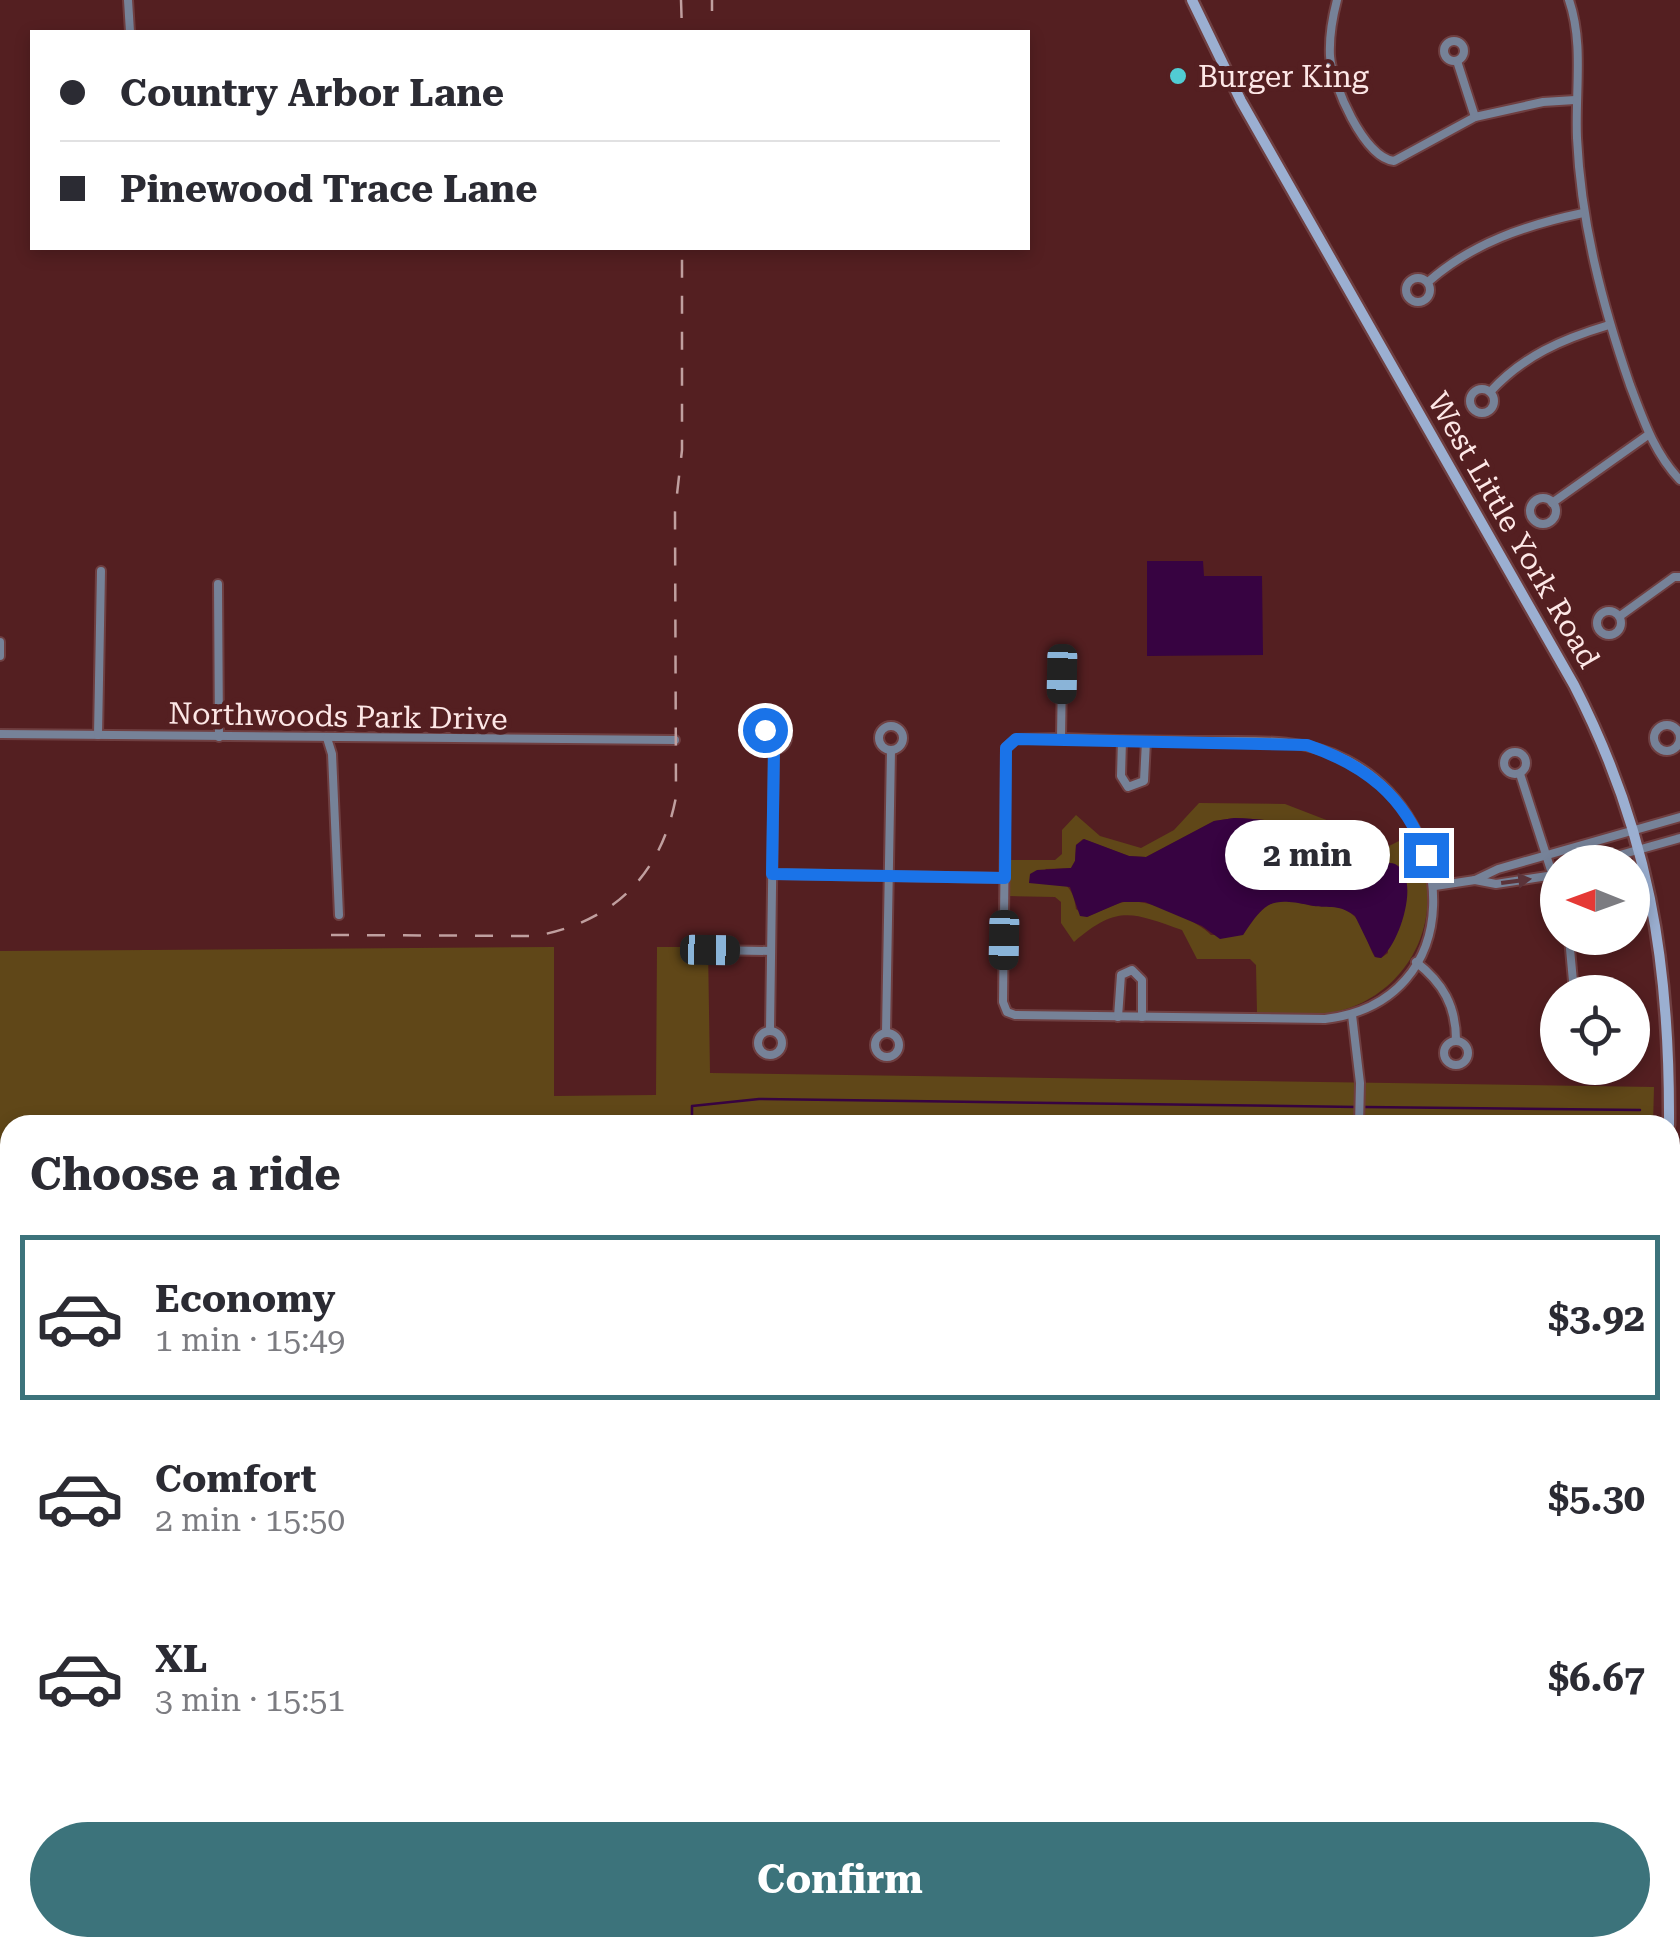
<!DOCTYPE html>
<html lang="en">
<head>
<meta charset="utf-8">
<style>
	body { margin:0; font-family:"Roboto Serif",serif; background:#f2f2f3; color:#2b2b33; height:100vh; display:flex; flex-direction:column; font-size:38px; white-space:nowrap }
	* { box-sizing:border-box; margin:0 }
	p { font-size:32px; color:#7c7c81 }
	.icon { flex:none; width:55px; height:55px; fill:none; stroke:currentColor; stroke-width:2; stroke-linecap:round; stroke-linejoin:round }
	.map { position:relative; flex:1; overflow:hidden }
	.side { position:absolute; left:0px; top:1115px; width:1680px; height:842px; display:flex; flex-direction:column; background:#fff; border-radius:30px 30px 0 0; box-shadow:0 5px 15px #0003 }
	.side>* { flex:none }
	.top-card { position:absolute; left:30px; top:30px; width:1000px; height:220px; border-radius:0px; box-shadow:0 5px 15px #0003; display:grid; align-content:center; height:220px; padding:0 30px; background:#fff }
	.needle { width:65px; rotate:271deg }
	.fabs { position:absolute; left:1540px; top:845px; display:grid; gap:20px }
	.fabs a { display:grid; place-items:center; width:110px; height:110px; border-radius:50%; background:#fff; box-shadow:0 5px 15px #0003; font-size:50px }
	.end { position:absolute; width:45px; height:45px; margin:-22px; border:12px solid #1a73e8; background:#fff; box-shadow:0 0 0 5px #fff }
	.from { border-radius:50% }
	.bubble { position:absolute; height:70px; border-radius:35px; background:#fff; box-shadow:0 5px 15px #0003; font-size:32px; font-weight:700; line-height:70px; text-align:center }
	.car { position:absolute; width:30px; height:60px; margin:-30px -15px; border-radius:12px; box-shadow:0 0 8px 2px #0007; background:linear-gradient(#222 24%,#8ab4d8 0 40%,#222 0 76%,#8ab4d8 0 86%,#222 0) }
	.top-card b { display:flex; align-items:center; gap:35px; height:95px; font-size:38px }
	.top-card b+b { border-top:2px solid #e1e1e2 }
	.top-card i { width:25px; height:25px; background:#2b2b33 }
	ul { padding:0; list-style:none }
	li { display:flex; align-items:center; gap:30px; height:165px; margin:0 20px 15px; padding:0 10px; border:5px solid transparent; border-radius:0px }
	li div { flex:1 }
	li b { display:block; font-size:38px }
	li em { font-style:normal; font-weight:700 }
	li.on { border-color:#3c737b }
	li>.icon { width:90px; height:90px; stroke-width:1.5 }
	h2 { padding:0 30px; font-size:45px; line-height:120px }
	.button { display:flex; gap:20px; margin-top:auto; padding:20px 30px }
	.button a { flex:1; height:115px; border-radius:60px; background:#3c737b; color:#fff; font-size:40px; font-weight:700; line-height:115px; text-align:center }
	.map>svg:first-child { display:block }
</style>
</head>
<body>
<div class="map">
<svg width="1680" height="1956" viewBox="0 0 1680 1956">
	<rect width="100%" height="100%" fill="#541f21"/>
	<g fill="#604718" fill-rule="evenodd">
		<path d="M1199,803l86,1 44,17 30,34 10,1 42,-21c7,17 14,34 16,52 6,59 -35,114 -93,125 -25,5 -52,2 -77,1l-1,-48 -6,-6h-53l-15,-29c-50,-17 -64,-26 -108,12l-13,-19v-21l-6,-5 -46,-1 1,-36h45l7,-6v-24l14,-15 24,21 41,12 33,-18zM1234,818c30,1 59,4 85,21 14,9 21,24 37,31l33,-7 -1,90 -7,5 -6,-1c-8,-12 -10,-32 -22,-42 -12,-11 -24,-9 -38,-9 -8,0 -15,-5 -23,-6 -25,-3 -36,16 -49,35h-32c-14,-15 -66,-38 -87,-33 -13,3 -25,10 -37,15l-11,-8c-3,-25 -13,-25 -31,-40l26,-1 4,-7 1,-16 7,-6 46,17 17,1 68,-36z"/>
		<path d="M554,947v149l102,-1 1,-148h51l2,126 944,14 -1,38h-1643v122h-10v-296z"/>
		<path d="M699,1948h547l6,8h-508z"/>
	</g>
	<g fill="#370341">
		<path d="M1147,561h56l1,15h58l1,79 -116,1z"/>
		<path d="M1234,818c29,1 61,3 85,21 13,10 21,24 37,30 10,1 30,-9 39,-5 27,13 4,81 -14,94l-6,-1 -20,-41c-19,-14 -27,-6 -46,-11 -39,-8 -44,-3 -66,30l-23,4 -18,-13 -57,-24h-23l-35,15 -7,-1 -10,-29 -41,-4 1,-9 7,-4 34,-2 4,-7 1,-16 8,-6 45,17 17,1 68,-36z"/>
		<path d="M759,1948h414l1,8h-415z"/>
	</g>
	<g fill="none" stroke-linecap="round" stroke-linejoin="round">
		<g stroke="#370341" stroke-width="2.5">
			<path d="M1364,1107l276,3"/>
			<path d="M692,1125v-19l67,-7 597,8"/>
			<path d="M0,1222l10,1"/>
		</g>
		<g stroke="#6f3f41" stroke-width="12">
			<g id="minor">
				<path d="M128,0l2,32"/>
				<path d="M1337,0c-5,19 -8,36 -7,56 2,28 34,102 64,105l81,-44 68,-15 32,-2"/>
				<path d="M1569,0c15,43 6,92 8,138 4,85 25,166 53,247 13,34 24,68 50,95"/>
				<circle cx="1454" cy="51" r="10"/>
				<path d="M1457,61l18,56"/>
				<circle cx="1418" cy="290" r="12"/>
				<path d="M1428,282c44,-39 98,-57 155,-69"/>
				<circle cx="1482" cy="401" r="12"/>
				<path d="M1490,392c33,-36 72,-53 119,-67"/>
				<circle cx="1543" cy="511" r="13"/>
				<path d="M1552,503l96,-68"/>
				<path d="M218,584l1,153"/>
				<circle cx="1609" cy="623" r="12"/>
				<path d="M1620,616l54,-39h6"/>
				<path d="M0,656v-14"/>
				<circle cx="1667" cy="738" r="13"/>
				<circle cx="775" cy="737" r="12"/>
				<circle cx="891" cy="738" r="12"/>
				<path d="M0,734l675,6"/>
				<path d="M98,735l3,-164"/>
				<path d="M327,738l5,16 7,161"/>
				<path d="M1061,738c43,2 86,3 129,3 53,1 109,-6 157,19 114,59 123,242 -22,259l-310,-4 -8,-3 -4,-10 3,-254 10,-9z"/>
				<path d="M1061,738l1,-64"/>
				<path d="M1122,740l-1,36 7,11 16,-6 2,-40"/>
				<circle cx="1515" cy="763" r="11"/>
				<path d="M1520,774l38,118"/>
				<path d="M1595,862l85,-24"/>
				<path d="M772,874l233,4"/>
				<path d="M1475,880l21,4 58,-9"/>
				<path d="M1435,886l40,-6 23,-11 182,-52"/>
				<path d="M1569,938l5,54"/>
				<path d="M710,950l61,1"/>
				<path d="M1416,962c27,21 40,44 40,78"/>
				<path d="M1352,1015l8,68 -1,42"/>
				<path d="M1118,1017l3,-42 11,-5 10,10v37"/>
				<path d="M770,1030l4,-282"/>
				<circle cx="770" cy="1043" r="12"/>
				<path d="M886,1033l5,-283"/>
				<circle cx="887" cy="1045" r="12"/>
				<circle cx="1456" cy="1053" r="12"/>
				<path d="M1670,1355h10"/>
				<path d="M0,1504h10"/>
				<path d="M1670,1768l10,-5"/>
				<path d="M1670,1773l10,3"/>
				<path d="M0,1794h10"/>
				<path d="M495,1948l188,4v-4"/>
				<path d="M1266,1948l7,8"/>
				<path d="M379,1956v-8"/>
			</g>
		</g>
		<g stroke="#6f3f41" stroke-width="15">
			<g id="secondary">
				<path d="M1192,0l49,101 333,584c75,146 96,277 95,440"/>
				<path d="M1662,1956l1,-8"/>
			</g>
		</g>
		<use href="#minor" stroke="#768298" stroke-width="8"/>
		<use href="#secondary" stroke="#9bafd1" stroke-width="10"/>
		<g stroke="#c09f9f" stroke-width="2.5" stroke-dasharray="18 18" stroke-linecap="butt">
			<path d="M681,0l1,32"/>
			<path d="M712,11v-11"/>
			<path d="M331,935l204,1c79,-14 126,-61 141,-139l-1,-285 7,-62v-202"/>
		</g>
	</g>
	<defs><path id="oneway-solid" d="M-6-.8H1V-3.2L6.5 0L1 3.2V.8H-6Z" transform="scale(2.5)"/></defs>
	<use fill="#5b3339" href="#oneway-solid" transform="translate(1516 881) rotate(-8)"/>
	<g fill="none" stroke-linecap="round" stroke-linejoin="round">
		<path stroke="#1a73e8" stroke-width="12" d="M765,730l-1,12 10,6 -2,126 233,4 1,-130 10,-9 291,6c58,20 98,51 119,110"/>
	</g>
	<circle fill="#51ccd3" stroke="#541f21" stroke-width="4" cx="1178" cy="76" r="10"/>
	<g text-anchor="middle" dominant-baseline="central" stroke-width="10" stroke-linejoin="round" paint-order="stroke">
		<g font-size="30" fill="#fde7e6" stroke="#541f21" text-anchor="start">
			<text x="1198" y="76">Burger King</text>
		</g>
		<g font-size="30" fill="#fde7e6" stroke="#541f21">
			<text transform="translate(1514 530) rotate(60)">West Little York Road</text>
			<text transform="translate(338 716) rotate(1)">Northwoods Park Drive</text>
		</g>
	</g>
</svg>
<div class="fabs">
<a><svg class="needle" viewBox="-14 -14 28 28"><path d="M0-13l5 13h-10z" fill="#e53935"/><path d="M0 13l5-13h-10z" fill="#7c7c81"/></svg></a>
<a><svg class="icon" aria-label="locate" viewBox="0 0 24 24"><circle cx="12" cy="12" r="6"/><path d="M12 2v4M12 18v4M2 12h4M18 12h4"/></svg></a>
</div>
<i class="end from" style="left:765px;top:730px"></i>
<i class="end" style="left:1426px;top:855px"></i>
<div class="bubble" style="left:1225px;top:820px;width:165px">2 min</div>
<i class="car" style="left:1062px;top:674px;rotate:181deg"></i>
<i class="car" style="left:1004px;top:940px;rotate:181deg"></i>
<i class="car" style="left:710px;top:950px;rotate:91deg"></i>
<div class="top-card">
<b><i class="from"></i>Country Arbor Lane</b>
<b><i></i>Pinewood Trace Lane</b>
</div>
<section class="side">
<h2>Choose a ride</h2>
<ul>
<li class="on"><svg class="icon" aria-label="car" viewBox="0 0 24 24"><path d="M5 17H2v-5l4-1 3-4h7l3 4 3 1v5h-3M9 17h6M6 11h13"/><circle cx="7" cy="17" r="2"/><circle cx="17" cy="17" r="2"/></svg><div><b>Economy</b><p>1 min · 15:49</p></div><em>$3.92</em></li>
<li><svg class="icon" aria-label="car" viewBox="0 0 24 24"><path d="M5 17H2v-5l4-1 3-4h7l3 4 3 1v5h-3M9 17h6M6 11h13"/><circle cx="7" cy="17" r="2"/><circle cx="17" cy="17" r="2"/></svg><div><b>Comfort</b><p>2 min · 15:50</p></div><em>$5.30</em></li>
<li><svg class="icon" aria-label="car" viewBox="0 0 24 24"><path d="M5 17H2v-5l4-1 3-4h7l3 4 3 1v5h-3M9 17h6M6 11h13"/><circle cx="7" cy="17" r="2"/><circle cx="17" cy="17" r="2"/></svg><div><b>XL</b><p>3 min · 15:51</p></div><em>$6.67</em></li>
</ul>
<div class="button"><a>Confirm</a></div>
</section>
</div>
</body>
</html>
